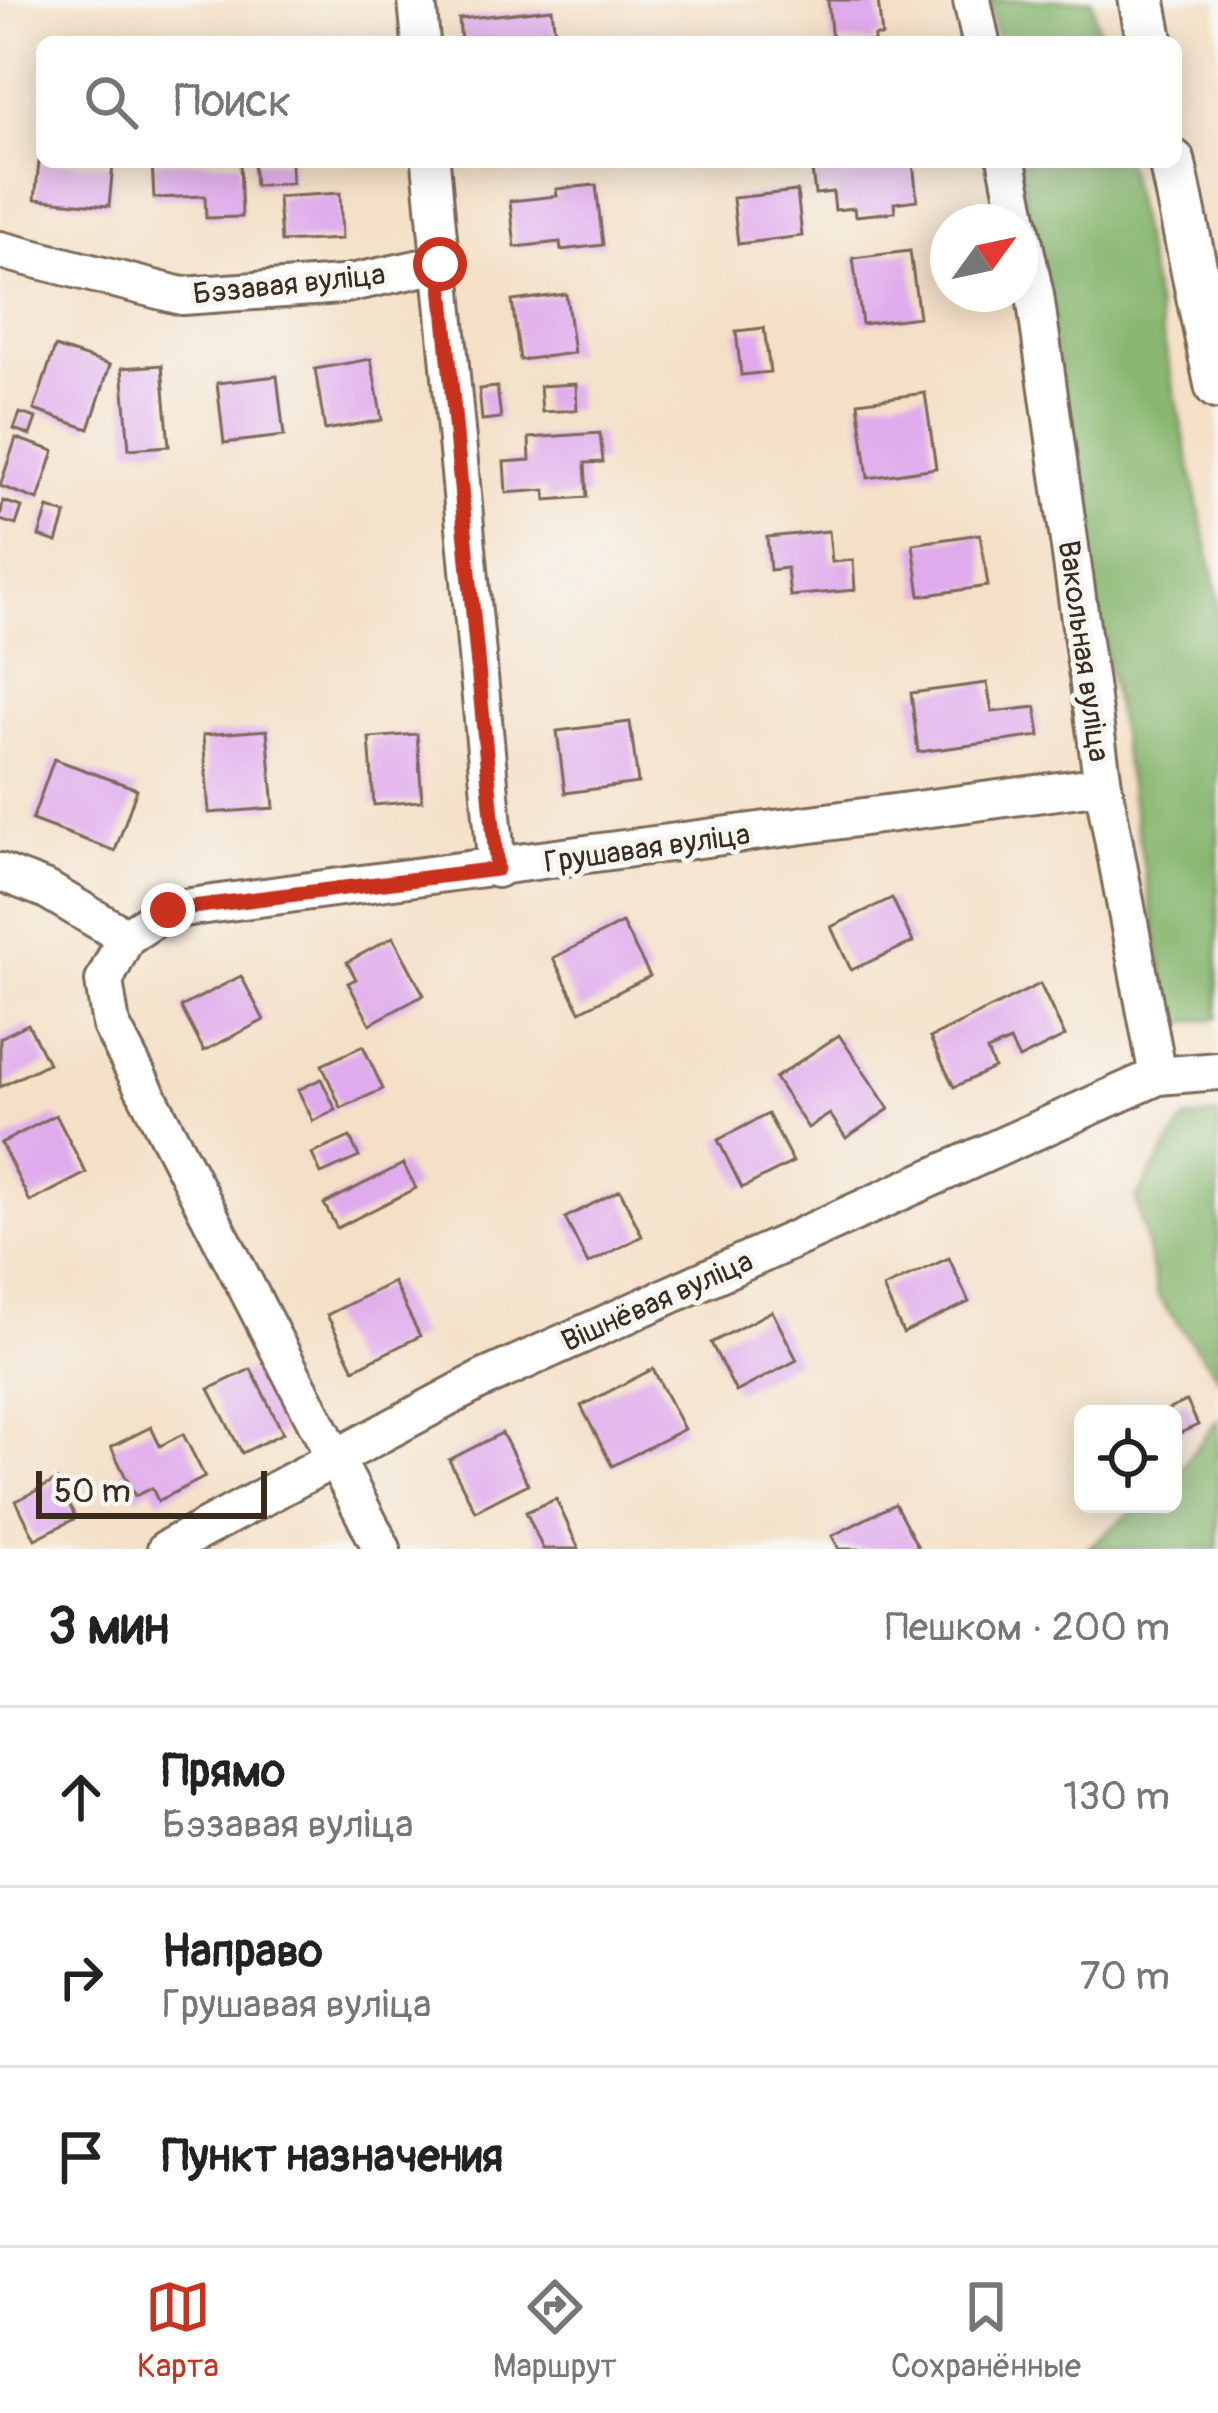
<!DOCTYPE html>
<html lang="ru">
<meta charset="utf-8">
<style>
body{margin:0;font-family:Pangolin,sans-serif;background:#f6f6f6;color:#222}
.controls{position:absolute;right:36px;bottom:36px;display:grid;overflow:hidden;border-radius:18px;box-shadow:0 6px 30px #0003}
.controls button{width:108px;height:108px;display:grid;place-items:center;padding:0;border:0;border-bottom:3px solid #e0e0e0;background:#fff;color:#222;font:60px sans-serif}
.compass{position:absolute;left:930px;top:204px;width:108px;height:108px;border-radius:50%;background:#fff;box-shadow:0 6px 30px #0003;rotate:57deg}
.scale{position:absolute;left:36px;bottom:30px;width:231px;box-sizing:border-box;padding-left:12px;border:6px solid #3b2a1e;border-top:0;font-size:33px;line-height:42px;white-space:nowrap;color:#3b2a1e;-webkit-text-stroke:9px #f6f6f2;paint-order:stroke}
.stop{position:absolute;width:36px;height:36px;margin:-27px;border:9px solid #c8321e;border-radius:50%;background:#fff}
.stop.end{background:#c8321e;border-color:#fff;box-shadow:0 3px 12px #0008}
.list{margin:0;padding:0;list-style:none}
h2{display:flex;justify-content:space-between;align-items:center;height:156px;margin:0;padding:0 48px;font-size:51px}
h2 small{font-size:39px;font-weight:400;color:#767676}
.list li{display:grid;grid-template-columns:78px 1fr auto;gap:36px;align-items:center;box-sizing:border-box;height:180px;padding:0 48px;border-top:3px solid #e0e0e0}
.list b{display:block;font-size:45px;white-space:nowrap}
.list p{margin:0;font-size:39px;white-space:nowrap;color:#767676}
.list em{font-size:39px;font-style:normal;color:#767676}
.icon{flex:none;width:66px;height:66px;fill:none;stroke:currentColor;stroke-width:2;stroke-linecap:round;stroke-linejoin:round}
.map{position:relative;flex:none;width:1218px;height:1549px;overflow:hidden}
.search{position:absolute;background:#fff;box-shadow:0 6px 30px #0003;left:36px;right:36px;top:36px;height:132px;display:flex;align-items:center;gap:30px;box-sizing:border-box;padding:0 42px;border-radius:18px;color:#767676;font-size:45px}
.sheet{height:696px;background:#fff}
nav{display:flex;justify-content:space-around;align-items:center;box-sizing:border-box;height:168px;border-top:3px solid #e0e0e0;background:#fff;font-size:33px;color:#767676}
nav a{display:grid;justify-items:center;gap:6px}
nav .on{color:#c8321e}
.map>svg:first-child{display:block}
.forest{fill:#88b770;stroke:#627047;stroke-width:3}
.building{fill:#e0abec}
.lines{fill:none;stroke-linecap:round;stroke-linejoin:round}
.minor-casing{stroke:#7c6a59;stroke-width:42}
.major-casing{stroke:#7c6a59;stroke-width:51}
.minor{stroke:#fff;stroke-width:36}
.major{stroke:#fff;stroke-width:45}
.route{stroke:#c8321e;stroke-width:15}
.labels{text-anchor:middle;stroke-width:10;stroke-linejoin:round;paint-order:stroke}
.street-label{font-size:30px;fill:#3b2a1e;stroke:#f6f6f2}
</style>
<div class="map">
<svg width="1218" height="1549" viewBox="0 0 1218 1549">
<rect width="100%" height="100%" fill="#f6f6f2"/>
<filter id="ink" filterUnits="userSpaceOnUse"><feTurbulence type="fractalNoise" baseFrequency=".00833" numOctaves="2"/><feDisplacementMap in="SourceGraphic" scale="24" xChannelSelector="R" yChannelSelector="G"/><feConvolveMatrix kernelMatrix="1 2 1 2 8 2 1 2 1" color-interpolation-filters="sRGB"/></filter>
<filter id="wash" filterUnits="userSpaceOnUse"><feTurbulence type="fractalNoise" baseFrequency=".004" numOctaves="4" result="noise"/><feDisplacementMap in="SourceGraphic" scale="48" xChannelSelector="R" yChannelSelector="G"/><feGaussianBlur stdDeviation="2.7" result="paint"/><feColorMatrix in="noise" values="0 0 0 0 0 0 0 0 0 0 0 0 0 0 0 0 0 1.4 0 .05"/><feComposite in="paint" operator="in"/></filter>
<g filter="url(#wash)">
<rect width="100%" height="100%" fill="#f4e0c6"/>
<g class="forest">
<path d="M990,0H1092L1101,42H997Z"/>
<path d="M1018,162H1126L1218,598V1018L1172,1024Z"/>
<path d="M1218,1115V1377L1158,1297L1136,1198L1185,1120Z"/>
<path d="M1218,1419V1549H1086L1142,1504H1173V1479Z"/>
</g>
<g id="blocks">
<g class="building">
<path d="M828,0H878L882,36H874V42H832Z"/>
<path d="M552,9L556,42H461L459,19Z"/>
<path d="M39,162L113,165L109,206L35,199Z"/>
<path d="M152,162H240L242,217L206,218L205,196L154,198Z"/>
<path d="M253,162H291L292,183L255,186Z"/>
<path d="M811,162H913L917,200L894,203L895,212L855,216L854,208L835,210L833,192L815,194Z"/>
<path d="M596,185L603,245L561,250L560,242L515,247L510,201L557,196L556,189Z"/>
<path d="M797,191L802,236L738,244L733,198Z"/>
<path d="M340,193L342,239L281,242L278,197Z"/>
<path d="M910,251L919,317L862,324L853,258Z"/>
<path d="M566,294L574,353L520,360L512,301Z"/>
<path d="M764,328L770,372L741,375L736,331Z"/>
<path d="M55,347L110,365L89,429L34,410Z"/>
<path d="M371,359L382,420L325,430L315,369Z"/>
<path d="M162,365L169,446L129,449L122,368Z"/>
<path d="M277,376L284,436L224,443L217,383Z"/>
<path d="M576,384L577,410L542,412L540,386Z"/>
<path d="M497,387L501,418L482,420L479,389Z"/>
<path d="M925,393L936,468L868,478L858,402Z"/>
<path d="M20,413L36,418L30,435L14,429Z"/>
<path d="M600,433L603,462L585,463L587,497L546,500L545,490L506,493L504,462L530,460L529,438Z"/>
<path d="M16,438L54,451L38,500L0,486Z"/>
<path d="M3,501L22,507L16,525L0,520Z"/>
<path d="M48,508L66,514L57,542L39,536Z"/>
<path d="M829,531L832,562L853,560L855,590L790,596L787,568L770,570L767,537Z"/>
<path d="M980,534L988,586L920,596L913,544Z"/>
<path d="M987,683L992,712L1036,707L1040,736L918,752L911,693Z"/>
<path d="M630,722L638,783L565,793L557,731Z"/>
<path d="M267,730L274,808L209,813L203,735Z"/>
<path d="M417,734L422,801L374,805L369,738Z"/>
<path d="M54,759L137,789L115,851L32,820Z"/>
<path d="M892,898L913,942L851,970L831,927Z"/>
<path d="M622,923L650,976L580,1011L553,958Z"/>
<path d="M393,937L424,995L370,1024L348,983L356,979L347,962Z"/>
<path d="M241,976L264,1020L204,1051L181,1007Z"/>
<path d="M1040,984L1065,1036L1019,1059L1010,1041L987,1051L994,1068L954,1087L930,1038Z"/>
<path d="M28,1024L48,1063L0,1087V1038Z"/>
<path d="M839,1035L889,1109L846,1138L830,1114L808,1128L775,1078Z"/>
<path d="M363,1046L383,1089L341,1108L322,1065Z"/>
<path d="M321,1079L336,1110L313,1121L298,1090Z"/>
<path d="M768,1114L793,1162L742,1188L718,1140Z"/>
<path d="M56,1115L86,1173L30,1202L1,1143Z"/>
<path d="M350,1137L359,1157L321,1174L312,1154Z"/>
<path d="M403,1164L416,1188L337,1228L324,1204Z"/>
<path d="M620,1190L642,1236L588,1264L565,1218Z"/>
<path d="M949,1258L969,1302L903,1333L883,1288Z"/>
<path d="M393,1282L420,1336L354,1369L327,1315Z"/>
<path d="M772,1311L797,1360L736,1392L711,1343Z"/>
<path d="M251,1369L283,1433L242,1453L209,1389Z"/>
<path d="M653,1369L684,1429L612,1466L581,1406Z"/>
<path d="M1187,1401L1198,1425L1173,1436V1414H1158Z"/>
<path d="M151,1427L160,1446L183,1434L205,1477L158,1501L152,1488L135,1496L111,1447Z"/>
<path d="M502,1433L528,1484L475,1511L449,1460Z"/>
<path d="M57,1480L76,1518L35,1539L16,1501Z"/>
<path d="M556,1499L579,1549H543L526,1512Z"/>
<path d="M895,1504L919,1549H839L832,1536Z"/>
</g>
</g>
</g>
<g filter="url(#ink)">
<use href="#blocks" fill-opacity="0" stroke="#7c6a59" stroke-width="3"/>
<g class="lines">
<defs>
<g id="minor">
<path d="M417,0L421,42"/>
<path d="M972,0L981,42"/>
<path d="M431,162L497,869"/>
<path d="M1007,162L1019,222"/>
<path d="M1020,225L1035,295L1103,785L1158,1076"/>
<path d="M0,250L182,296L341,285L440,264"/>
<path d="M0,872L47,890L126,937L168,910L1103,785"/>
<path d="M126,937L104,981L111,1025L382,1549"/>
<path d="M166,1549L481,1380L1158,1076L1218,1071"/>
</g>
<g id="major">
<path d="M1142,0L1150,42"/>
<path d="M1172,162L1218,386"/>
</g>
</defs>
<use href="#minor" class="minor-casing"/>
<use href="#major" class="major-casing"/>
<use href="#minor" class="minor"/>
<use href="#major" class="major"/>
</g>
</g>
<g class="lines" filter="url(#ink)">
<path class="route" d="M168,910L497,869L440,264"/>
</g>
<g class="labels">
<g class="street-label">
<text transform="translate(289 284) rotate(-6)" y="10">Бэзавая вуліца</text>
<text transform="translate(1084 651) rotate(82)" y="10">Вакольная вуліца</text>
<text transform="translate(647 848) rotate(-8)" y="10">Грушавая вуліца</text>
<text transform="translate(657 1301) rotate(-24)" y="10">Вішнёвая вуліца</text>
</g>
</g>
</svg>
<div class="controls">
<button><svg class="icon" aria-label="locate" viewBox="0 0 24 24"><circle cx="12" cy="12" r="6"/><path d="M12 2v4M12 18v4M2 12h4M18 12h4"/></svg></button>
</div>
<svg class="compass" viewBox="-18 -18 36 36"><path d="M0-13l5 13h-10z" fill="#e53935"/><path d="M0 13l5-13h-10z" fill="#767676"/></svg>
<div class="scale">50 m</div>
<div class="stop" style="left:440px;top:264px"></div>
<div class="stop end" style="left:168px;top:910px"></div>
<div class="search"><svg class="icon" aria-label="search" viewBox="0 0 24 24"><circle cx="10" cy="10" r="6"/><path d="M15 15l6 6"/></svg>Поиск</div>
</div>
<section class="sheet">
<h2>3 мин<small>Пешком · 200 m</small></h2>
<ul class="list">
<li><svg class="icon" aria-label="ahead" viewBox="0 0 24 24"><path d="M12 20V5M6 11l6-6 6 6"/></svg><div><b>Прямо</b><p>Бэзавая вуліца</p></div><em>130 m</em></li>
<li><svg class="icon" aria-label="right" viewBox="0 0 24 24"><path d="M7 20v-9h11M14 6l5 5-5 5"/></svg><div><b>Направо</b><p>Грушавая вуліца</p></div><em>70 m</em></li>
<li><svg class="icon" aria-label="arrive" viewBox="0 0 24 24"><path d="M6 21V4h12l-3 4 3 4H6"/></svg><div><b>Пункт назначения</b></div></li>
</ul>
</section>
<nav>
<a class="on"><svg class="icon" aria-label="map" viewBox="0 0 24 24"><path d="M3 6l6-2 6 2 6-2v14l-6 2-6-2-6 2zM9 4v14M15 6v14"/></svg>Карта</a>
<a><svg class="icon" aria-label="directions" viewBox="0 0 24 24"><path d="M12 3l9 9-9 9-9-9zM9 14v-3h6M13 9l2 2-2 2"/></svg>Маршрут</a>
<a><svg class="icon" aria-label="saved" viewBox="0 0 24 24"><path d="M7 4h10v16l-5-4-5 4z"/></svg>Сохранённые</a>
</nav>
